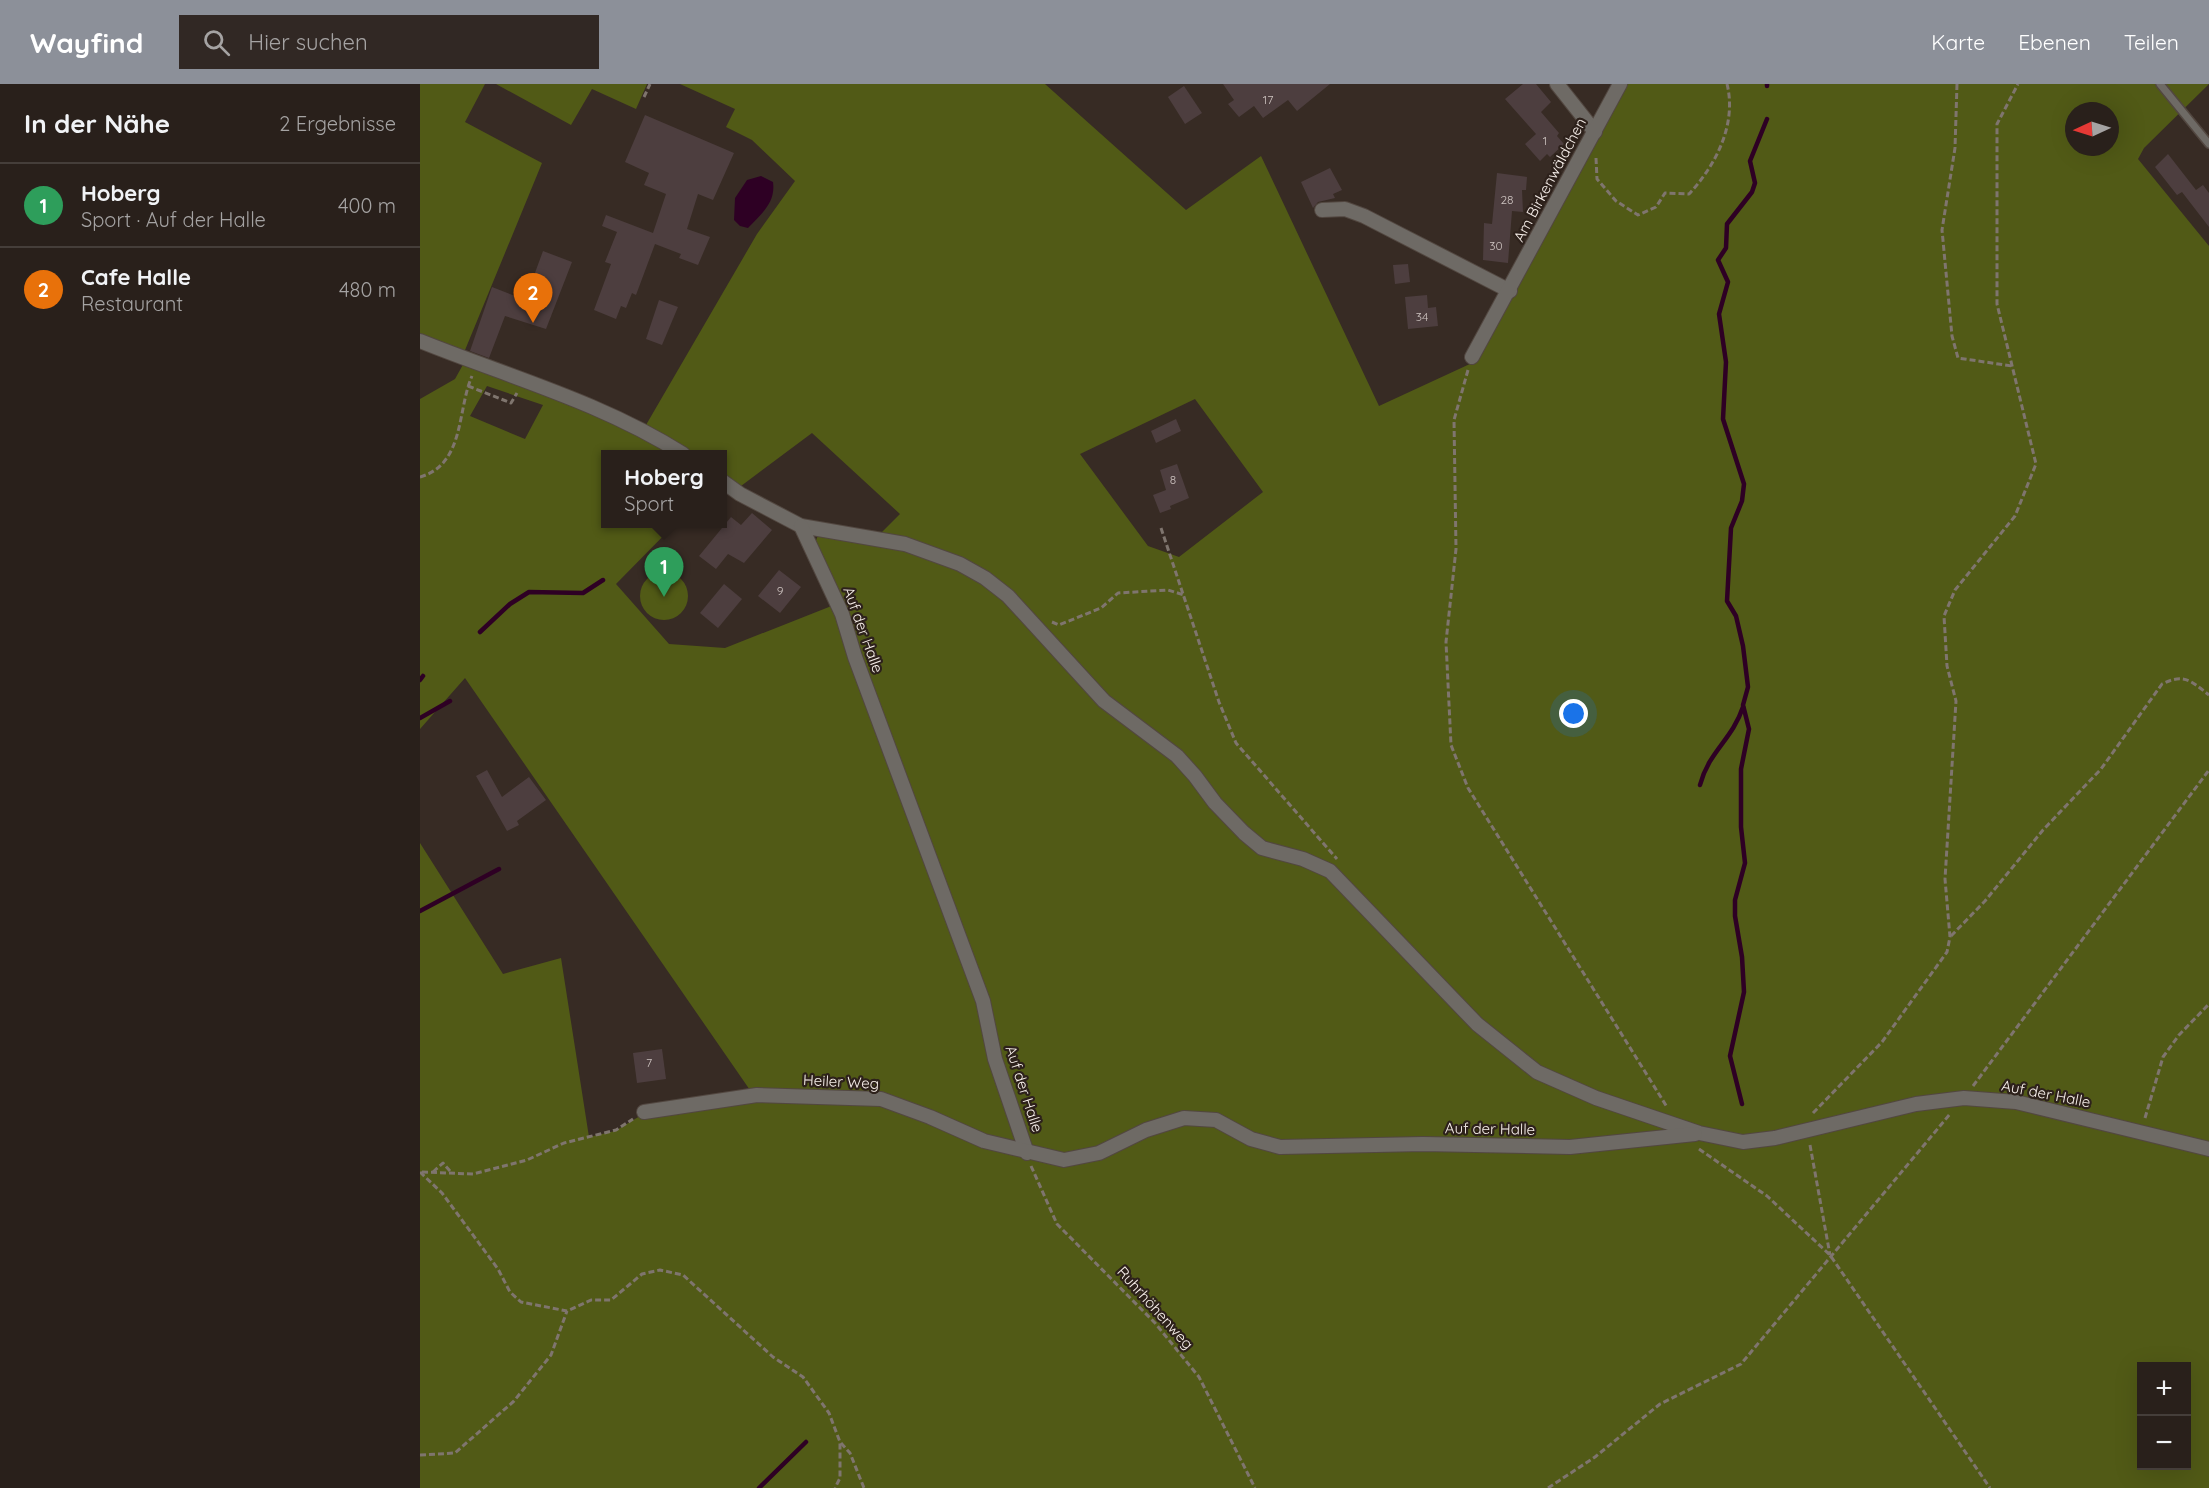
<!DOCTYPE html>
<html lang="de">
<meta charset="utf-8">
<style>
body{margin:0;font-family:Quicksand,sans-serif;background:#312824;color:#f1f3f6}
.controls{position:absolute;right:18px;bottom:18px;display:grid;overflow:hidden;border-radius:0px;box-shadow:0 6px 24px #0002}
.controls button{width:54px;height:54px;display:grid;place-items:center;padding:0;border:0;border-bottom:2px solid #453e3a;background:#29201b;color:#f1f3f6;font:30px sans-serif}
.compass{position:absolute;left:1645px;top:18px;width:54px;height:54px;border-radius:50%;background:#29201b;box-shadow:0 6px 24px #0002;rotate:266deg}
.you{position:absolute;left:1154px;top:630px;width:21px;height:21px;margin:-15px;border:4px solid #fff;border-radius:50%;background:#1a73e8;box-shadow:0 0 0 9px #1a73e833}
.badge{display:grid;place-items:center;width:39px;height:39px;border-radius:50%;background:#8c9099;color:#fff;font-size:20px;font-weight:700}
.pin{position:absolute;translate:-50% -50px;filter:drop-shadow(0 2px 3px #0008)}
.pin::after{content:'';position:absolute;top:32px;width:21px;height:18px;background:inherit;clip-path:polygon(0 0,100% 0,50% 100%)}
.popup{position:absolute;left:181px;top:366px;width:126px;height:78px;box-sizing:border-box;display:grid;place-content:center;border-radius:0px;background:#29201b;filter:drop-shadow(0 2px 4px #0005);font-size:20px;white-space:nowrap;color:#a5a3a3}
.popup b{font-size:22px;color:#f1f3f6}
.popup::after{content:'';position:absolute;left:50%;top:100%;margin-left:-12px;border:12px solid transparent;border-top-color:#29201b}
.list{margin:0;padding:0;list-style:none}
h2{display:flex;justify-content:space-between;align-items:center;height:78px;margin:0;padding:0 24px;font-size:26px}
h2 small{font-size:20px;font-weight:400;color:#a5a3a3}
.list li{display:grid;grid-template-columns:39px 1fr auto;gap:18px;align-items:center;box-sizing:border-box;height:84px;padding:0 24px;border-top:2px solid #453e3a}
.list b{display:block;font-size:22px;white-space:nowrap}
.list p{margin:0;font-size:20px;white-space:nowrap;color:#a5a3a3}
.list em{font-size:20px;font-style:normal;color:#a5a3a3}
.icon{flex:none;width:33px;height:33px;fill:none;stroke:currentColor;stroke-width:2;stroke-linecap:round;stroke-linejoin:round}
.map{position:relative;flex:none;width:1789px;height:1404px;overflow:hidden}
header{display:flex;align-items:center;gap:36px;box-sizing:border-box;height:84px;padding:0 30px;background:#8c9099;color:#fff}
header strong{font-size:28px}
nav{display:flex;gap:33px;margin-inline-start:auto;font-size:21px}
.search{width:420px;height:54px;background:#312824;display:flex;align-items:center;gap:15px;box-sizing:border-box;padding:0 21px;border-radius:0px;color:#a5a3a3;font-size:22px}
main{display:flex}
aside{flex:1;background:#29201b}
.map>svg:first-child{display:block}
.green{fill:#515a16;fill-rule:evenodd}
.water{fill:#2e0024}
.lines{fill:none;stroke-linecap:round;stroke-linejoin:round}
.stream{stroke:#2e0024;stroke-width:4.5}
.building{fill:#4d3e3f}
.lane-casing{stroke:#524740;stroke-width:10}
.street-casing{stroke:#524740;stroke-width:16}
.path{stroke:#7f756e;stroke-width:3;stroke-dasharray:6 3;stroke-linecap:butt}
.lane{stroke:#6e6a65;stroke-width:7}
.street{stroke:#6e6a65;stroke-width:14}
.labels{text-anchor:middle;stroke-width:4.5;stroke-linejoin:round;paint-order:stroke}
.number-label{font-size:12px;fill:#cec4c1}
.street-label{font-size:15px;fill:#f9f1ec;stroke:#2d211b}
</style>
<header>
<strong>Wayfind</strong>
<div class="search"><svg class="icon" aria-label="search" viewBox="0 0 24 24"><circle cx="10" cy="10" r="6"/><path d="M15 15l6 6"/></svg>Hier suchen</div>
<nav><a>Karte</a><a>Ebenen</a><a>Teilen</a></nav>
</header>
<main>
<aside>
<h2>In der Nähe<small>2 Ergebnisse</small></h2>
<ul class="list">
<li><span class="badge" style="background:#2e9e5b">1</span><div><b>Hoberg</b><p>Sport · Auf der Halle</p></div><em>400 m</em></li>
<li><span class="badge" style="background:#e8710a">2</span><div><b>Cafe Halle</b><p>Restaurant</p></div><em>480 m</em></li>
</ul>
</aside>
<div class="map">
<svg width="1789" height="1404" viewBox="0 0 1789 1404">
<rect width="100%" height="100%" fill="#372b24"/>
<g class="green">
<path d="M0,0H65L45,38L122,79L43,271L0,255Z"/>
<path d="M76,0H227L216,25L172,5L151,41Z"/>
<path d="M260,0H625L766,126L841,72L959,322L1052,279L1204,0H1789L1724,64L1718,75L1789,162V1404H0V759L83,890L141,874L169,1053L195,1047L225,1029L332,1009L45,594L0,645V315L35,295L45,277L103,297L259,370H186V440H255L196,500L249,560L305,564L414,521L394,462L398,451L475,461L573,497L459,451L480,430L392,349L317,405L303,393L302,370H271L226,341L337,150L375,97L332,56L306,43L315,25ZM1654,27H1690V63H1654ZM67,302L123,321L105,355L50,332ZM775,315L843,408L759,473L728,462L660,370ZM1722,1282H1766V1382H1722Z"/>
<circle cx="244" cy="512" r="24"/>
</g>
<path class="water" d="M341,92L353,98C356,119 341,130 328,144L320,142L314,136L315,114L327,96Z"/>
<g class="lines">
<g class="stream">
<path d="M1347,2V0"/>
<path d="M60,548L90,520L109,508L163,509L183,496"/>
<path d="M0,596L3,592"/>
<path d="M0,634L30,617"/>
<path d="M1280,701C1289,667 1312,656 1323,623"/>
<path d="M0,827L79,785"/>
<path d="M1322,1020L1310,972L1324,908L1322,873L1315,832V816L1325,779L1321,743V685L1329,645L1323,621L1328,603L1323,562L1316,532L1307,517L1311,444L1322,417L1324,400L1303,335L1306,278L1299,230L1308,198L1298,176L1306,164L1307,140L1332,108L1335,99L1330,77L1347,35"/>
<path d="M339,1404L386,1358"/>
</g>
</g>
<g class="building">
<path d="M803,0H910L877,27L868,16L843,34L834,22L819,33L808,20L814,16Z"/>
<path d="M1103,0H1116L1131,18L1121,28L1139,49L1137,52L1144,60L1130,73L1127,70L1120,77L1105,60L1116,50L1085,15Z"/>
<path d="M764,2L782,29L765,40L748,13Z"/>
<path d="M225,31L314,69L293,116L278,110L267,145L290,153L278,181L259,174L261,170L235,160L216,211L212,209L206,224L201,222L196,235L174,226L191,180L185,178L197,148L182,142L186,131L233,149L246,110L224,101L229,89L205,78Z"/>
<path d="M1748,70L1776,106L1783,101L1789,109V143L1762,108L1757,111L1735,83Z"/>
<path d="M910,84L922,106L913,110L915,114L898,118L893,124L881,98Z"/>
<path d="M1077,89L1107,93L1106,106H1102L1103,128L1092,127L1088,179L1063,176L1064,139L1072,140Z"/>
<path d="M123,167L152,178L126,245L85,232L69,274L50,267L72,203L105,216Z"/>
<path d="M988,180L990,198L975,200L973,181Z"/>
<path d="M1007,211L1008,224L1016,223L1018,242L988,245L985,213Z"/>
<path d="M239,216L258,223L242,261L226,255Z"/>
<path d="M756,335L761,347L736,359L731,347Z"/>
<path d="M757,380L769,414L750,422L751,425L740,429L733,411L746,406L740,386Z"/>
<path d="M332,429L352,446L324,479L308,470L296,485L279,472L311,433L321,441Z"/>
<path d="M359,486L381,503L360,529L338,512Z"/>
<path d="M304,500L322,515L298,544L280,529Z"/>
<path d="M67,686L82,713L109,693L126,716L97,737L99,741L87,747L56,692Z"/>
<path d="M242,965L246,995L217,999L213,969Z"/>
</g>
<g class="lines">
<defs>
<path id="lane" d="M1740,0L1789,60"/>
<g id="street">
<path d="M1137,0L1175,48"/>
<path d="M902,126L925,125L944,132L1090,207"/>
<path d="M0,257C89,293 181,318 263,370"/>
<path d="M1052,273L1200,0"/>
<path d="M302,397L320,410L381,442L485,460L540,480L565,494L588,512L684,617L757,672L775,692L795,719L824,749L842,764L883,775L910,787L1057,940L1117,988L1176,1014L1279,1049L1323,1058L1355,1054L1496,1020L1544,1014L1596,1018L1789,1065"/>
<path d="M381,442L422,530L435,573L563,917L575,975L607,1069"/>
<path d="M224,1028L337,1011L461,1015L510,1033L564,1057L644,1076L679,1069L726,1046L764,1034L796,1036L831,1055L860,1063L1003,1060L1150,1063L1275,1050"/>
</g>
</defs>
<use href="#lane" class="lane-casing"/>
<use href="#street" class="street-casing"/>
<g class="path">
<path d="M1537,0L1535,64L1522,146L1532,252L1538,274L1592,282"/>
<path d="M224,13L230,0"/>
<path d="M1176,74L1177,95L1196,117L1218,131L1236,123L1245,109L1269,110C1296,81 1317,40 1307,0"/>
<path d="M1048,286L1034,336L1036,465L1026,558L1031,661L1048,704L1247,1023"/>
<path d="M48,302L91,319L97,309"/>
<path d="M0,393C45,380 37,326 52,292"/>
<path d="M741,444L799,618L816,659L917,775"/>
<path d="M632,538L639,541L681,524L698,509L748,506L764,511"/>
<path d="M1531,852L1565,817L1623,746L1681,685L1742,600C1764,589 1771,597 1789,611"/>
<path d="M1553,1002L1789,686"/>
<path d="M1393,1029L1462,958L1527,868L1530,853L1525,795L1536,617L1527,582L1524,532L1535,506L1595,432L1616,380L1577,220V40L1598,0"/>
<path d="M1725,1034L1743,973L1759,951L1789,920"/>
<path d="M1390,1061L1410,1171"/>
<path d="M1279,1065L1347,1112L1410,1171L1570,1404"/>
<path d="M611,1082L637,1140L735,1239L779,1293L835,1404"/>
<path d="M0,1088L22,1109L78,1185L90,1208L101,1218L147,1227L171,1216H191L222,1190L240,1186L263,1191L353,1273L383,1293L409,1329L420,1358V1394L415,1404"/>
<path d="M2,1088L53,1090L107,1076L144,1059L196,1046L213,1035"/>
<path d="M13,1088L23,1079L31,1088"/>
<path d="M421,1359L430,1369L444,1404"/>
<path d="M0,1371L35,1369L94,1317L131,1271L147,1227"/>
<path d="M1128,1404L1175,1373L1240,1320L1321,1280L1530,1030"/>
</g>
<use href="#lane" class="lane"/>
<use href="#street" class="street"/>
</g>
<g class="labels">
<g class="number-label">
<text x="848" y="20">17</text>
<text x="1125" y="61">1</text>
<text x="1087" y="120">28</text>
<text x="1076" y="166">30</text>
<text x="1002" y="237">34</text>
<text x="753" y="400">8</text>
<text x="360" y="511">9</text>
<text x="229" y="983">7</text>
</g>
<g class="street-label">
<text transform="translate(1130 96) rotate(-62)" y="5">Am Birkenwäldchen</text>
<text transform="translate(443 546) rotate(70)" y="5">Auf der Halle</text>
<text transform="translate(421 998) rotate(3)" y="5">Heiler Weg</text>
<text transform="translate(604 1005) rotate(72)" y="5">Auf der Halle</text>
<text transform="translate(1626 1010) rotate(11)" y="5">Auf der Halle</text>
<text transform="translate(1070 1045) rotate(1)" y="5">Auf der Halle</text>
<text transform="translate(735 1224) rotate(48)" y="5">Ruhrhöhenweg</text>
</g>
</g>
</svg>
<div class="controls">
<button>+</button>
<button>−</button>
</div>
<svg class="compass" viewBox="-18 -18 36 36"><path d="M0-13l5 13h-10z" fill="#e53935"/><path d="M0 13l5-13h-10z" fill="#a5a3a3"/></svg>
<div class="you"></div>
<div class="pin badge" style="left:244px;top:513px;background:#2e9e5b">1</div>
<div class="popup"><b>Hoberg</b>Sport</div>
<div class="pin badge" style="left:113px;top:239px;background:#e8710a">2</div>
</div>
</main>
